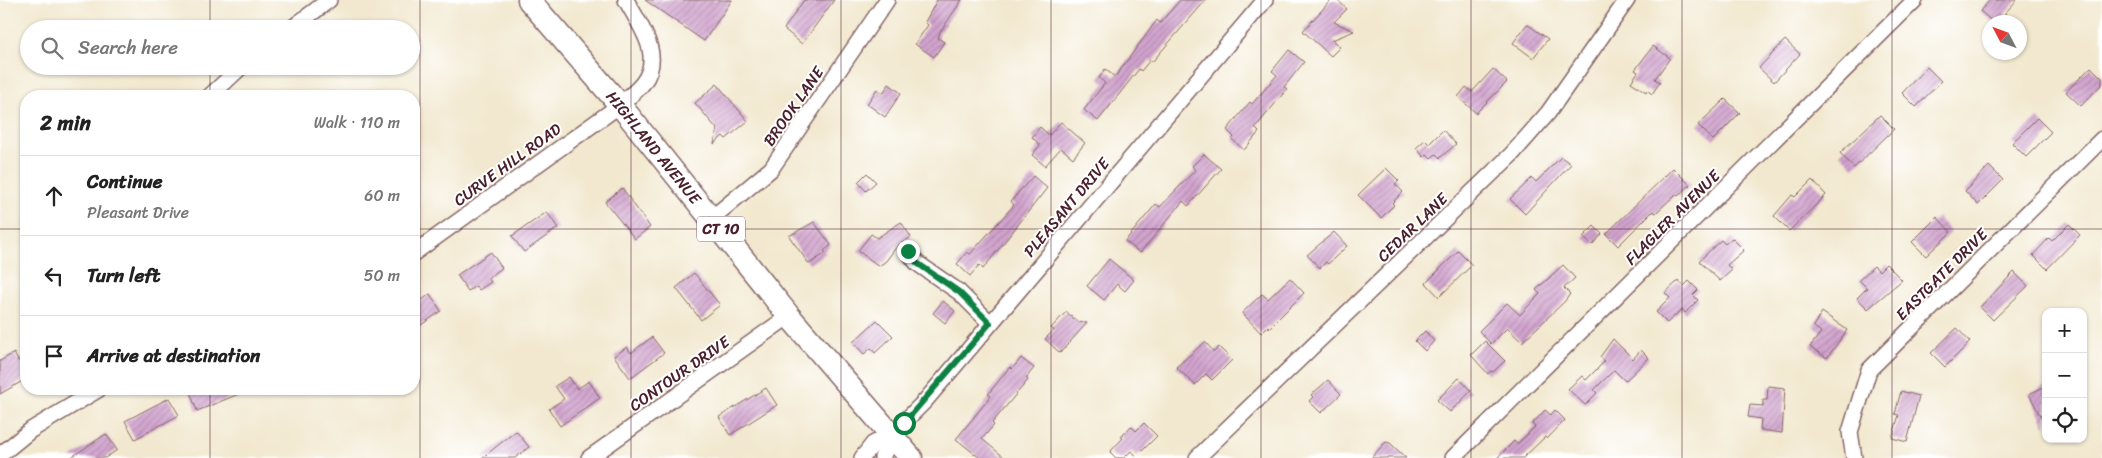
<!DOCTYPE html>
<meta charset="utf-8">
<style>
body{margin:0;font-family:Sriracha,sans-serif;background:#f6f6f6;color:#222}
.controls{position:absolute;right:15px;bottom:15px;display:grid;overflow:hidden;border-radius:10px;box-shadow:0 1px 4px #0004}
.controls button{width:45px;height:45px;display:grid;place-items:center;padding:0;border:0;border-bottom:1px solid #e0e0e0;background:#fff;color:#222;font:25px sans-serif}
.compass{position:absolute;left:1982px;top:15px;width:45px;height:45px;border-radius:50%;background:#fff;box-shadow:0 1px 4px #0004;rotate:311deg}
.stop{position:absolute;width:15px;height:15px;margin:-11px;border:4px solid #0b8043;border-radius:50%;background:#fff}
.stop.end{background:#0b8043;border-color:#fff;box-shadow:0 1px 5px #0008}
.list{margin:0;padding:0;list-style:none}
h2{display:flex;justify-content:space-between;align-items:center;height:65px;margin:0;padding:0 20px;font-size:21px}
h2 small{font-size:16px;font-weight:400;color:#767676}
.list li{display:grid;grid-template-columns:32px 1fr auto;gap:15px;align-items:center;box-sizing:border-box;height:80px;padding:0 20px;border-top:1px solid #e0e0e0}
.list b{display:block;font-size:19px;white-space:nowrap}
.list p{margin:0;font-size:16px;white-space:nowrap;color:#767676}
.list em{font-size:16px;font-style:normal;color:#767676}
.icon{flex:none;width:28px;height:28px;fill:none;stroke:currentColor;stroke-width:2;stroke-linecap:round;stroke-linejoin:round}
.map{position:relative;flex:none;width:2102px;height:458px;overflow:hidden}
.search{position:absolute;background:#fff;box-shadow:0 1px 4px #0004;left:20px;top:20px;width:400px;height:55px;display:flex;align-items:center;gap:12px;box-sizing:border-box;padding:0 18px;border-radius:28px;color:#767676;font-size:19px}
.panel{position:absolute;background:#fff;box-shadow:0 1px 4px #0004;left:20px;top:90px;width:400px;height:305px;border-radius:20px}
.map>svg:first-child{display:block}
.building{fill:url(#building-hatch)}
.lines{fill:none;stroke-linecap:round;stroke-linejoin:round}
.minor-casing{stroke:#856564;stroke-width:18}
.highway-casing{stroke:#856564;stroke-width:25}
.minor{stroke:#fff;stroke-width:15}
.highway{stroke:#fff;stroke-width:22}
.route{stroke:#0b8043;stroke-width:6}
.grid{fill:none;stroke:#4a1f2b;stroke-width:1;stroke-opacity:0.55}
.labels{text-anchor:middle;stroke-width:4;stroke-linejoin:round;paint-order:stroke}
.shield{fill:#fff;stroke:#80626b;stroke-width:1}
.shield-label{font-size:15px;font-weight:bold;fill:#4a1f2b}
.street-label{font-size:16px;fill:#4a1f2b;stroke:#fff}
</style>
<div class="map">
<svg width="2102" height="458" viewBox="0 0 2102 458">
<defs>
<pattern id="building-hatch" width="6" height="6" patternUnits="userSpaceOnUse" patternTransform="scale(1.25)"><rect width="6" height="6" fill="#d2a4cf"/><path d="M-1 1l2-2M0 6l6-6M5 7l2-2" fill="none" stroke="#ac85a8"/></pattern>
</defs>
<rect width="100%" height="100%" fill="#fff"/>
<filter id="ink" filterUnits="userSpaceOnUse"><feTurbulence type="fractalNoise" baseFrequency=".02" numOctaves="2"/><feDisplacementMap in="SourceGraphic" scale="10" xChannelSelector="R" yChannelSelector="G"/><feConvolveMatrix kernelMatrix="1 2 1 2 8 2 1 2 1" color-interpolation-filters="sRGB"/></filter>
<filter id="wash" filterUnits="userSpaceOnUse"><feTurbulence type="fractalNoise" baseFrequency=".0096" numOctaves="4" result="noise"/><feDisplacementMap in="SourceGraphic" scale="20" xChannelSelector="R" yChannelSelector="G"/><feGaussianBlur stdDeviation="1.12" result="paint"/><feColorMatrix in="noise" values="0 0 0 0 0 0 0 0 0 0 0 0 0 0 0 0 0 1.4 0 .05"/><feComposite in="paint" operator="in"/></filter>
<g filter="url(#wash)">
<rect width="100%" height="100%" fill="#f2e8cf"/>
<g id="blocks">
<g class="building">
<path d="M645,0H732L704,41Z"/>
<path d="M804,0H834L802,44L784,29Z"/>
<path d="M937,0H962L940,32L938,38L944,42L934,57L915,44L928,25L925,22Z"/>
<path d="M1180,0H1206L1152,62L1150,60L1141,71L1139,69L1098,121L1084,110L1105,83L1099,78L1105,69L1115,77L1157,20L1160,23Z"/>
<path d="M1331,0H1337L1347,9L1334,22L1354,31L1332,40L1340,47L1331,56L1303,31Z"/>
<path d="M1990,0H2017L2005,13L2007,22H1993L1980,11Z"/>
<path d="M1527,24L1548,39L1533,58L1513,43Z"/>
<path d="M1785,40L1800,54L1774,82L1759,68Z"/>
<path d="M1653,46L1670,58L1655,79L1660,82L1652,94L1647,90L1646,92L1631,82L1638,72L1635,70Z"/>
<path d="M1289,50L1304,62L1284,87L1287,89L1255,128L1259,132L1244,150L1232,139L1234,137L1227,130L1250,102L1252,104L1277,75L1272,71Z"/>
<path d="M1927,67L1941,81L1916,107L1902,93Z"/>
<path d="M2091,67L2102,78V84L2081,106L2066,92Z"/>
<path d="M1493,69L1507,82L1476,113L1458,97L1466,87L1472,92Z"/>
<path d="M717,84L748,121L726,139L723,136L714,144L717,129L695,103Z"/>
<path d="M889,84L901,93L885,117L867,104L877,89L883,93Z"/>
<path d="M1725,99L1740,113L1713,140L1698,125Z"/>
<path d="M1880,115L1894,129L1854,168L1840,153Z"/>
<path d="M2037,118L2051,132L2026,157L2012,143Z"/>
<path d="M1061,122L1085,143L1073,158L1061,148L1045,166L1032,155L1040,145L1032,137L1040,127L1049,135Z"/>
<path d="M1443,130L1456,144L1440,158L1436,154L1431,158L1427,154L1424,157L1416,148L1425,140L1429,144Z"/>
<path d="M1204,154L1221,169L1188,206L1183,201L1140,253L1125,241L1156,204L1160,207L1195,170L1192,166Z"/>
<path d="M1561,157L1571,164L1525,214L1510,199L1532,178L1536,182Z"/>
<path d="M1989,166L2003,180L1978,205L1965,191Z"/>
<path d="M1386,168L1399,181L1395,184L1403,192L1392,203L1394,205L1381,218L1358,195Z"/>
<path d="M1673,168L1690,185L1678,196L1676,194L1656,213L1653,211L1618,246L1606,234Z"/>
<path d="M867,173L876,182L866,191L858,182Z"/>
<path d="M1033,176L1047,188L983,269L979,265L970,276L957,264L967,252L970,254L1014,205L1011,201Z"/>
<path d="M1812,180L1826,195L1789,231L1774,216L1792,195L1795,197Z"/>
<path d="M622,188L650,227L635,239L605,202Z"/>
<path d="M547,212L558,228L524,252L512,236Z"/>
<path d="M1937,217L1951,232L1926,256L1912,242Z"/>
<path d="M814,222L831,245L824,251L826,253L809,264L789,236Z"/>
<path d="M901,222L911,237L897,246L886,261L879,266L858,251L871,234L877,238Z"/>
<path d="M2069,224L2080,235L2047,269L2033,255L2049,238L2052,241Z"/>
<path d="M1594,226L1602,234L1592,245L1583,237Z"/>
<path d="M1334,232L1347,246L1328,264L1326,262L1320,268L1307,255Z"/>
<path d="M1732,238L1744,250L1727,265L1732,270L1720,281L1699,261L1721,240L1725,244Z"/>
<path d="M1458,251L1472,265L1439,297L1426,283Z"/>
<path d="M491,252L502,268L488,278L491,282L479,290L476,286L468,291L457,275Z"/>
<path d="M1109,259L1134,280L1125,291L1117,284L1104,300L1087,286Z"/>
<path d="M1886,264L1902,280L1868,309L1857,298L1867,288L1859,280L1874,266L1879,271Z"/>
<path d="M1563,265L1575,278L1564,288L1570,294L1565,301L1522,342L1507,328L1491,344L1479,331L1507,303L1520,315L1540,294L1536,290Z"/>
<path d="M2014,272L2028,286L1993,320L1980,307Z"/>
<path d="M694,273L720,305L701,320L676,288Z"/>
<path d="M1290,278L1304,293L1269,328L1268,326L1261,333L1242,313L1262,294L1268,299Z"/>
<path d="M1678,281L1684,286L1689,281L1698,290L1693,295L1698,300L1685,313L1682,309L1667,323L1656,312L1670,298L1665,293Z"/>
<path d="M430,294L441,311L414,330V306Z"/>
<path d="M943,301L955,311L945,323L933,313Z"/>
<path d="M1066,312L1078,322L1087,323L1060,353L1045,339L1054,330L1051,328Z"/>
<path d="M1822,312L1847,330L1827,358L1810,347L1821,332L1813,326Z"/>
<path d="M877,320L893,336L875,353L871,348L864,354L853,342Z"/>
<path d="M1957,328L1970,342L1945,367L1931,353Z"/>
<path d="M1425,331L1434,341L1425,351L1415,341Z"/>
<path d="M652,337L664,353L630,378L614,356L627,347L631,353Z"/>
<path d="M1613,339L1633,359L1641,350L1649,358L1625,381L1614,370L1594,390L1597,393L1585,405L1568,389L1582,376L1586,380L1605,361L1600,357Z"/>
<path d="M1485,341L1505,361L1493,372L1491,371L1488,374L1471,355Z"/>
<path d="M1205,342L1214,352L1219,347L1232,360L1212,380L1206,374L1195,385L1176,367Z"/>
<path d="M14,353L18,361L26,356V379L0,394V361Z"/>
<path d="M1021,358L1034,368L1026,378L1028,380L992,423L994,425L982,439L1005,458H980L956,439L991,396L988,394L1010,367L1012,369Z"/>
<path d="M569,377L577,389L589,381L600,398L560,426L549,409L564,399L555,386Z"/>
<path d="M1459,378L1471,391L1450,412L1437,400Z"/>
<path d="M1328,380L1341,394L1321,413L1309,401L1313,397L1311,395Z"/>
<path d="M1768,386L1785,388L1782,433L1760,430L1761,419L1748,417L1750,405L1763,406V400H1767Z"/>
<path d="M2046,386V427L2029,394Z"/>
<path d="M766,388L777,405L730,435L719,417Z"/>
<path d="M199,389H251L197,411L190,392Z"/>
<path d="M1901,391L1919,396L1907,442L1892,438L1899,415L1895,414Z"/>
<path d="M169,398L179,415L135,439L125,421Z"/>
<path d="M1545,410L1551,415L1555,410L1565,420L1547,439L1545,437L1523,458H1497L1514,441L1517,444L1535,427L1532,424Z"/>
<path d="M1144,423L1157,436L1137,456L1131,451L1124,458H1116L1110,452L1123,438L1121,437L1131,426L1136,431Z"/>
<path d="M516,431L529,447L515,458H482Z"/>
<path d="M106,434L117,450L105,458H70Z"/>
<path d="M1386,442L1390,443L1406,458H1371Z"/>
</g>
</g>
</g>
<g filter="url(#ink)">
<use href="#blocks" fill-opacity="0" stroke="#856564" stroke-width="1"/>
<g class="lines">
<defs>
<g id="minor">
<path d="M291,29L329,0"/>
<path d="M210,96L242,66"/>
<path d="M712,218L771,169L887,0"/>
<path d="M908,251L917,263L959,292L990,323"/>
<path d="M414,253L620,105C627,98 637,91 643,83C664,55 640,26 626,0"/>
<path d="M0,455L31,430L99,389"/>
<path d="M589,458L789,316"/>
<path d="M862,458L873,444L892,434L925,401L1265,0"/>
<path d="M882,458L892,434"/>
<path d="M1197,458L1512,154L1548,113L1627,0"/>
<path d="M1453,458L1915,0"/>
<path d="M1854,458L1850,432L1869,370L2102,139"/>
</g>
<path id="highway" d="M529,0L620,105L789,316L911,458"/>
</defs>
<use href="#minor" class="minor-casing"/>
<use href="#highway" class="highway-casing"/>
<use href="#minor" class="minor"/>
<use href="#highway" class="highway"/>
</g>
</g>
<g class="lines" filter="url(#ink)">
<path class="route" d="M904,423L990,323L959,292L917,263L908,251"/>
</g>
<path class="grid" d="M210,0V29M420,0V458M631,0V458M841,0V458M1051,0V458M1261,0V458M1471,0V458M1682,0V458M1892,0V458M210,66V96M0,229H26M414,229H2102M210,389V458"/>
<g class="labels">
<rect class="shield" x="697" y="216.5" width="48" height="25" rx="4"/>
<g class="shield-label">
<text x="721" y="234">CT 10</text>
</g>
<g class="street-label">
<text transform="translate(793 106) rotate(-55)" y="6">BROOK LANE</text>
<text transform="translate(654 147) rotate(51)" y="6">HIGHLAND AVENUE</text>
<text transform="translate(507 164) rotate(-36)" y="6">CURVE HILL ROAD</text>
<text transform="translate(1066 207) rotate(-50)" y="6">PLEASANT DRIVE</text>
<text transform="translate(1672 217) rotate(-45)" y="6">FLAGLER AVENUE</text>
<text transform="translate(1412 227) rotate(-44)" y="6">CEDAR LANE</text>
<text transform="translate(1941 274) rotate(-45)" y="6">EASTGATE DRIVE</text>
<text transform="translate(679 373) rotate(-35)" y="6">CONTOUR DRIVE</text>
</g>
</g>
</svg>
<div class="controls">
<button>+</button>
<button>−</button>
<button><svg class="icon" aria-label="locate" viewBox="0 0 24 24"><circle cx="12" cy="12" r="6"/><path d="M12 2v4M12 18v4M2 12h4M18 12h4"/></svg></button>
</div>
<svg class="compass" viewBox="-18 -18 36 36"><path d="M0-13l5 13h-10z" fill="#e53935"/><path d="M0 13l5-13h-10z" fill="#767676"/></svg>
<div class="stop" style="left:904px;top:423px"></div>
<div class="stop end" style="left:908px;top:251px"></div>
<div class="search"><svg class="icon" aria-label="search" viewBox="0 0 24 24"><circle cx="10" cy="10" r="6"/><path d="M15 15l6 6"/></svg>Search here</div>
<section class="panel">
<h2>2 min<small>Walk · 110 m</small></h2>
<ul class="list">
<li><svg class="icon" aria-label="ahead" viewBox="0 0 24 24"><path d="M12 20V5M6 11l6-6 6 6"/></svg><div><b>Continue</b><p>Pleasant Drive</p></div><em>60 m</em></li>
<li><svg class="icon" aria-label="left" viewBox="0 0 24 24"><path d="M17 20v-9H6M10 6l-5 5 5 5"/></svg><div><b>Turn left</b></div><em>50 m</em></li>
<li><svg class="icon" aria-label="arrive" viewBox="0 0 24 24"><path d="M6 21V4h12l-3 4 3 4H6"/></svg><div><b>Arrive at destination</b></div></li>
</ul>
</section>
</div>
